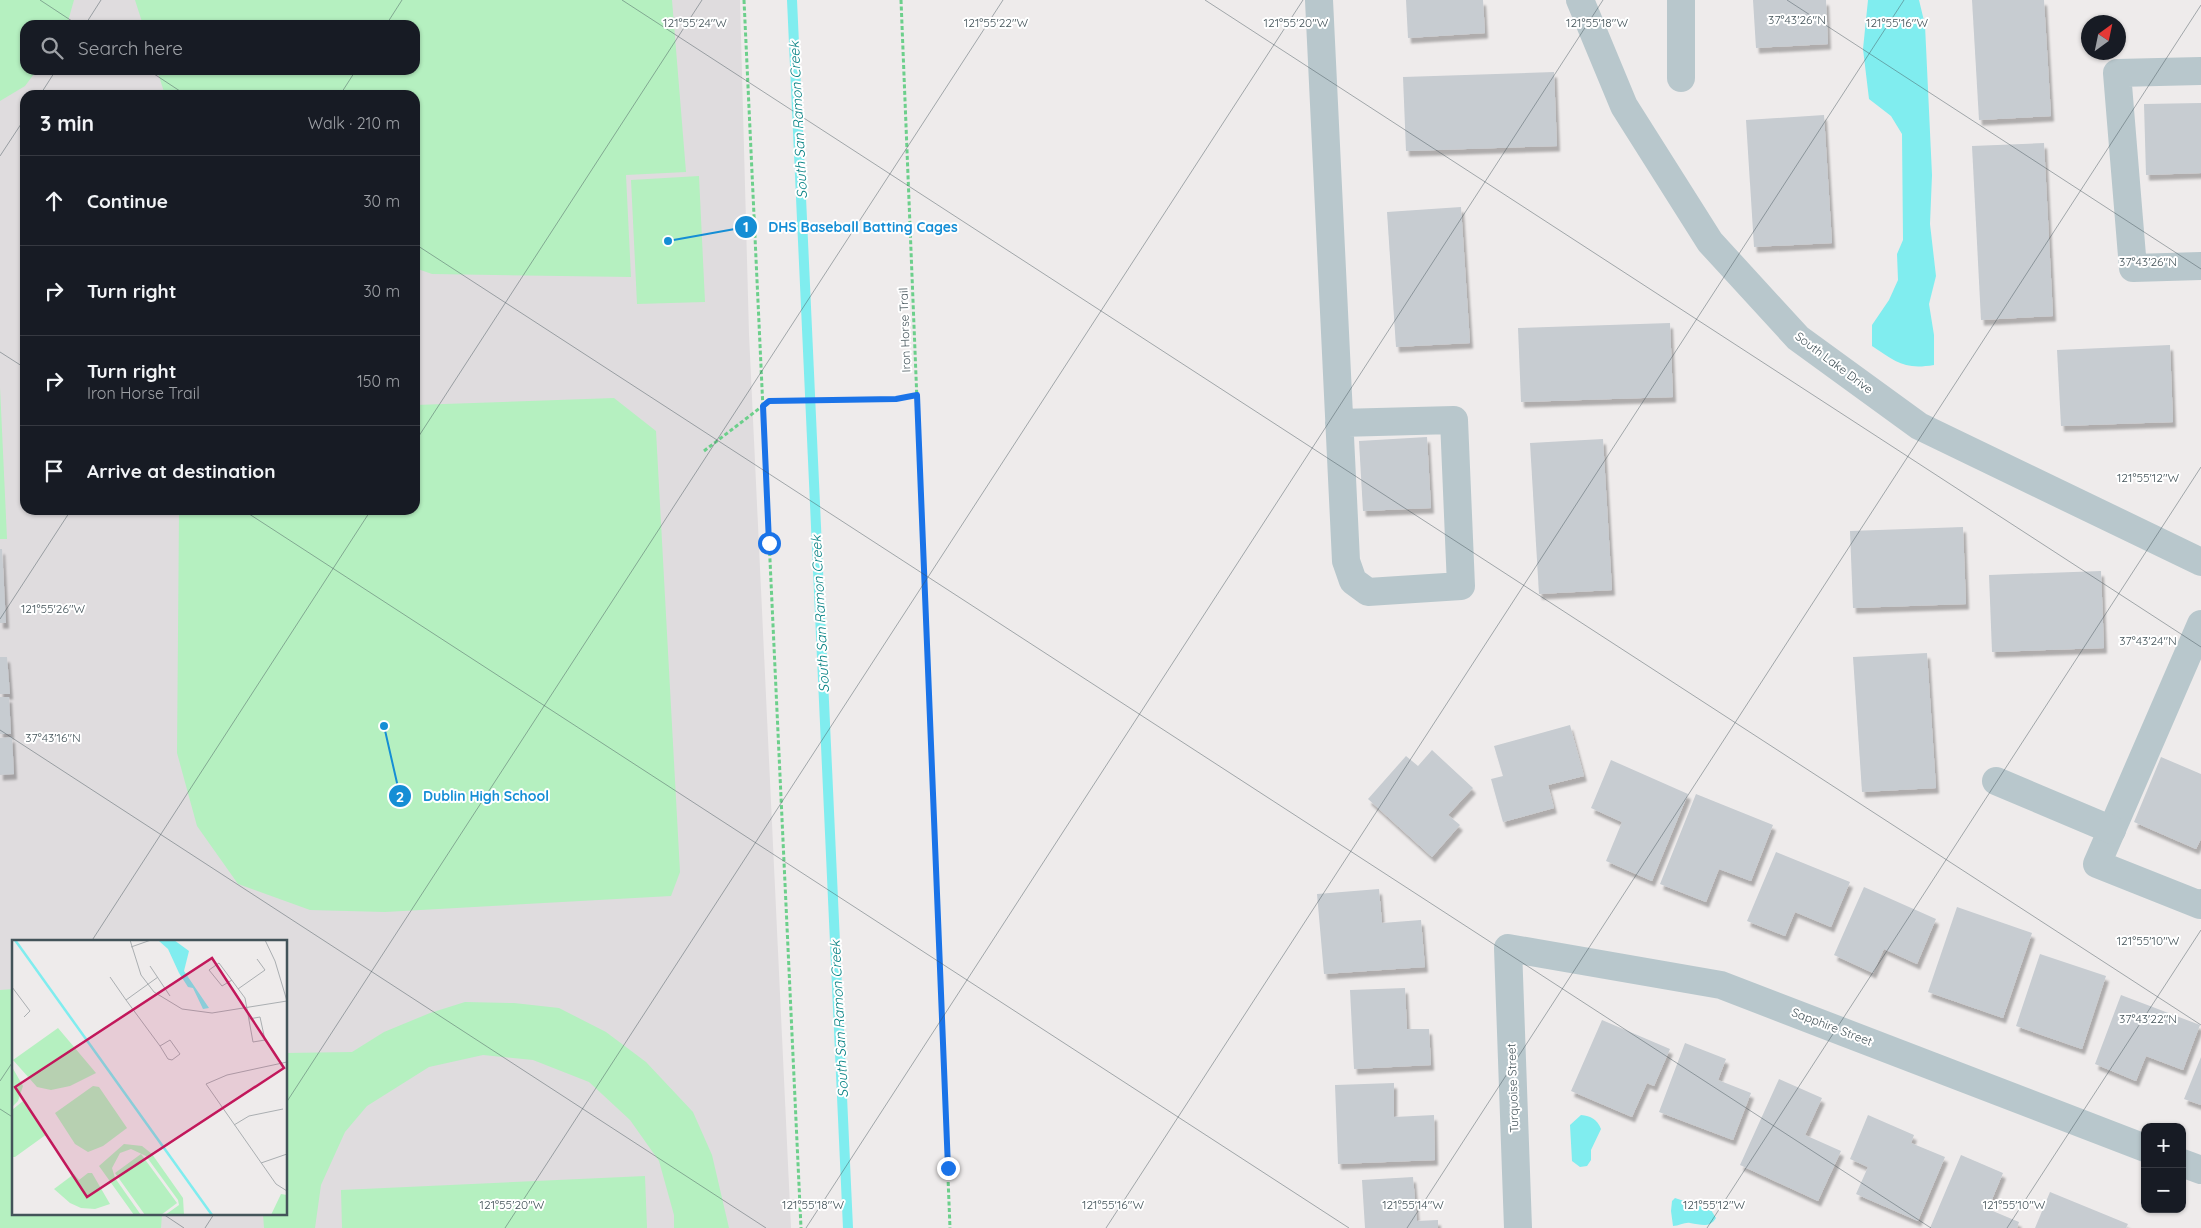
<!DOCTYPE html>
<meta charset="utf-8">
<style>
body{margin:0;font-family:Quicksand,sans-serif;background:#20242c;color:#f1f3f6}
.controls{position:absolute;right:15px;bottom:15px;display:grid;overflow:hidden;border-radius:10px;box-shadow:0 1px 4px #0004}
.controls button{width:45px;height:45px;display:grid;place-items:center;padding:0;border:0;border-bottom:1px solid #363941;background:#171b24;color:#f1f3f6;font:25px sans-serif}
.compass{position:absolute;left:2081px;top:15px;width:45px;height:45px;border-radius:50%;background:#171b24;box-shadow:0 1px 4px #0004;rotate:33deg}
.stop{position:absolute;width:15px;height:15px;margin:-11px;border:4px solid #1a73e8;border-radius:50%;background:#fff}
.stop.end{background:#1a73e8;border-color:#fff;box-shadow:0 1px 5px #0008}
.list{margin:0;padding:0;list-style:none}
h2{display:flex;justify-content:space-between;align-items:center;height:65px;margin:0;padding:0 20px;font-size:21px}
h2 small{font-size:16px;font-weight:400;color:#9ea1a6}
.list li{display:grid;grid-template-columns:32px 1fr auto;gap:15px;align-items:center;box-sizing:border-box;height:90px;padding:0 20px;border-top:1px solid #363941}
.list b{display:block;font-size:19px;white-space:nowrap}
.list p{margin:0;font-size:16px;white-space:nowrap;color:#9ea1a6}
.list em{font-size:16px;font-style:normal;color:#9ea1a6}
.icon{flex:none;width:28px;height:28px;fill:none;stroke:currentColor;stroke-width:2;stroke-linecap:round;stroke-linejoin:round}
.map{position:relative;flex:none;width:2201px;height:1228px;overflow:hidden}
.search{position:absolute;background:#171b24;box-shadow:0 1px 4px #0004;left:20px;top:20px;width:400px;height:55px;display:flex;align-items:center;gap:12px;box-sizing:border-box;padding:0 18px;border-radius:15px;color:#9ea1a6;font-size:19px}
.panel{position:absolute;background:#171b24;box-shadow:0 1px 4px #0004;left:20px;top:90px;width:400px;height:425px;border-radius:15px}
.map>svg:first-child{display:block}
.education{fill:#dfdcde;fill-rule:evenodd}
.green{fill:#b5f0c0}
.water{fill:#80edef}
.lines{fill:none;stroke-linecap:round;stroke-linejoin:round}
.stream{stroke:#80edef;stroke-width:10}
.building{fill:#c7ccd1;filter:url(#shadow)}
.path{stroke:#6ccf8b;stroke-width:3;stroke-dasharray:4 2.5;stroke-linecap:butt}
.minor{stroke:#b8c7cc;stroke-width:28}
.route{stroke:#1a73e8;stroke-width:6}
.ticks{fill:none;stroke:#435359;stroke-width:1;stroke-opacity:0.45}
.labels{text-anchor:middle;stroke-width:4;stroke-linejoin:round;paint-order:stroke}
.street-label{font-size:12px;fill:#435359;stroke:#fff}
.water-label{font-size:14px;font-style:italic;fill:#088284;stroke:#fff}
.inset-river{fill:none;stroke:#80edef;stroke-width:2.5}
.inset-road{fill:none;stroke:#aaaeb1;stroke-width:1}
.view{fill:#c2185b;fill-opacity:0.15;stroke:#c2185b;stroke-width:2.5}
.inset-edge{fill:none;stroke:#435359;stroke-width:2.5}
.ticks-label{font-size:12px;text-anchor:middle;fill:#435359;stroke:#fff;stroke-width:4;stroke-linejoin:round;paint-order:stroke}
.leader{fill:none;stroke:#158ed5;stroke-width:2}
.callout-dot{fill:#158ed5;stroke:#fff;stroke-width:2}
.mark-label{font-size:15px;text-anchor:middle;font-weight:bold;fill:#fff}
.callout-label{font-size:14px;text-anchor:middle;font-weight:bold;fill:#158ed5;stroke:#fff;stroke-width:4;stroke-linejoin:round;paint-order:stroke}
</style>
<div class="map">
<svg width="2201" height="1228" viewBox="0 0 2201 1228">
<defs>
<filter id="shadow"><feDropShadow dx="3" dy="5.5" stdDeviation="1" flood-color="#0004"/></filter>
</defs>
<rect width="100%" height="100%" fill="#eeebeb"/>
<path class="education" d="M0,0H740L749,334L791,1228H0ZM25,25H415V70H25ZM25,95H415V510H25ZM14,942H286V1214H14Z"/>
<g class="green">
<path d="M0,0H74L67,25H25V70H37L25,86L0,101Z"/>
<path d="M135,0H672L686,172L626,175L631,277L432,274L415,268V95H165L157,70H415V25H143Z"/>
<path d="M699,176L705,302L637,304L631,180Z"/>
<path d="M0,387L7,539H0Z"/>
<path d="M614,398L656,431L680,872L671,896L385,912L310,910L238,884L197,826L177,753L179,510H415V405Z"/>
<path d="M14,989V1214H162L161,1228H0V990Z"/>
<path d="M465,1002L514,1003L559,1008L606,1032L646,1062L693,1112L712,1155L729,1228H674V1215L659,1161L630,1120L589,1082L533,1060L483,1055L429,1067L367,1106L345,1132L321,1185L315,1228H264L263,1214H286V1053L352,1052L384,1032L430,1013Z"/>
<path d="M645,1176L647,1228H342L341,1190Z"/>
</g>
<g class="water">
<path d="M1868,0H1919L1925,25L1932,175L1930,224L1936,276L1929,304L1934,335V365C1904,370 1896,362 1872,346V325L1889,300L1898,280L1897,254L1903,240L1902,134L1891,116L1869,99L1863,49Z"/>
<path d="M1581,1115C1591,1116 1597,1119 1601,1129L1591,1150V1160L1587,1166L1580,1167L1572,1161L1570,1125Z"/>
<path d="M1675,1198L1711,1210L1716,1218C1710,1228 1702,1225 1690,1223C1685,1222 1679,1226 1673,1226L1671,1211L1672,1201Z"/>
</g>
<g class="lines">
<path class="stream" d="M792,0L848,1228"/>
</g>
<g class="building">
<path d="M1406,0H1483L1485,33L1408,38Z"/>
<path d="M1753,0H1826L1828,44L1756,48Z"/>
<path d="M1972,0H2044L2051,116L1979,120Z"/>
<path d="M1554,72L1557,146L1406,151L1403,77Z"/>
<path d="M2201,103V173L2146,175L2144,104Z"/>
<path d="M1824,115L1832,243L1754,247L1746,120Z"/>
<path d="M2044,143L2053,316L1981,320L1972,146Z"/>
<path d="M1461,207L1470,343L1396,347L1387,212Z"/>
<path d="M1670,323L1673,397L1521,402L1518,328Z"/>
<path d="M2170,345L2173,422L2061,426L2057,350Z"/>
<path d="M1427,437L1431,508L1363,511L1359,441Z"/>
<path d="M1603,439L1612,590L1539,594L1530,443Z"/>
<path d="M1963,527L1966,604L1853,608L1850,531Z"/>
<path d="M0,549H2L6,623H0Z"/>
<path d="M2101,571L2104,648L1992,652L1989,575Z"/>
<path d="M1927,653L1936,788L1862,792L1853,657Z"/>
<path d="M0,657H7L10,694H0Z"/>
<path d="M0,697H9L11,734H0Z"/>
<path d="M1570,725L1584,776L1548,785L1554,808L1503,822L1491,779L1503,776L1494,746Z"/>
<path d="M12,737L14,774L0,775V738Z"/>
<path d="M1432,750L1473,788L1448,815L1460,825L1432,857L1368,799L1406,756L1418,766Z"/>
<path d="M2161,757L2201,774V839L2196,849L2134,822Z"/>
<path d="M1611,760L1688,794L1652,881L1606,861L1622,822L1591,808Z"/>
<path d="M1696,794L1773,825L1751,881L1719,869L1706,902L1660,884Z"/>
<path d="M1776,852L1850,882L1831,927L1795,912L1785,936L1747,921Z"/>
<path d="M1864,887L1936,919L1917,964L1884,949L1873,973L1834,955Z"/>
<path d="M1379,889L1382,923L1421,920L1425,967L1324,974L1317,894Z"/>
<path d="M1957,907L2032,933L2003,1018L1928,992Z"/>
<path d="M2040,954L2106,976L2082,1049L2016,1026Z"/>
<path d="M1405,988L1407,1029H1429L1431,1065L1354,1069L1350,990Z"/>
<path d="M2121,995L2200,1025L2183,1070L2146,1056L2136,1081L2095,1064Z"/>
<path d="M1602,1020L1670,1049L1654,1086L1647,1083L1632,1117L1571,1091Z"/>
<path d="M1685,1043L1726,1059L1718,1080L1751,1093L1733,1140L1659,1112Z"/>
<path d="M2201,1057V1105L2184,1099Z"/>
<path d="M1779,1079L1822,1098L1805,1135L1841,1151L1818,1201L1740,1165Z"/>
<path d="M1394,1083V1117L1434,1115L1435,1160L1338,1164L1335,1085Z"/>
<path d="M1868,1115L1914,1135L1911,1143L1945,1157L1918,1221L1856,1194L1868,1167L1850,1159Z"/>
<path d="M1961,1155L2003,1173L1988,1209L2019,1222L2017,1228H1930Z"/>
<path d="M1413,1177L1417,1221L1438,1220V1228H1365L1362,1180Z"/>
<path d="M2050,1192L2128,1224L2126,1228H2035Z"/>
</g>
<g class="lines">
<g class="path">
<path d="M744,0L801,1228"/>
<path d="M901,0L950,1228"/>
<path d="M704,451L769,401L896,399L917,395"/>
</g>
<g class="minor">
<path d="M1319,0L1346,561L1353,581L1368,592L1461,586L1454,420L1339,423"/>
<path d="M1580,0L1624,106L1710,242L1798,338L1919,426L2201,562"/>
<path d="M1681,0V78"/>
<path d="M2201,71L2117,73L2133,268L2201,266"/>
<path d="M2201,624L2097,864L2200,905L2201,903"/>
<path d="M1996,781L2112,830"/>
<path d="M2182,1163L2201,1170"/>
<path d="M1518,1228L1508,948L1721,985L2145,1148"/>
</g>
</g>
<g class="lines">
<path class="route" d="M769,543L763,406L769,401L896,399L917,395L948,1168"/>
</g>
<path class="ticks" d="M40,0L78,25M622,0L2201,1025M1205,0L2201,647M1787,0L2201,269M85,25L101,0M386,25L402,0M148,70L186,95M40,95L56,70M340,95L356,70M0,156L25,118M415,244L1931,1228M0,352L25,368M415,442L702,0M243,510L1349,1228M0,619L71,510M0,730L766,1228M91,942L371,510M0,1081L14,1060M286,1103L1003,0M0,1109L14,1118M163,1214L184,1228M205,1228L214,1214M505,1228L1303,0M806,1228L1603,0M1106,1228L1904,0M1407,1228L2201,5M1707,1228L2201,467M2007,1228L2201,930"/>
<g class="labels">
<g class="street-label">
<text transform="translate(905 330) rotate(-92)" y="4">Iron Horse Trail</text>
<text transform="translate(1834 363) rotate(37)" y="4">South Lake Drive</text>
<text transform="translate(1832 1027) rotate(21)" y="4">Sapphire Street</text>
<text transform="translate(1513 1088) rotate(-92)" y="4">Turquoise Street</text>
</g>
<g class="water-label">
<text transform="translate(798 120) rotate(-93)" y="5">South San Ramon Creek</text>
<text transform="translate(820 614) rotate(-93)" y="5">South San Ramon Creek</text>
<text transform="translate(839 1019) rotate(-93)" y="5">South San Ramon Creek</text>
</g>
</g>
<g transform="translate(12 940)">
<rect width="275" height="275" fill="#eeebeb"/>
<path d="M46,88L84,133L58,146L39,150L25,147L1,120ZM0,127L11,146L6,161L0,167ZM81,146L87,147L115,188L91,206L76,212L63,204L43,173ZM11,161L35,194L3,217H0V170ZM112,204L130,206L140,214L171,258L172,275H153L167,265L166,260L134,216L119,209L108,213L100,228L103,238L129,275H122L87,226ZM129,214L165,263L149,275H133L103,233ZM76,233H80L98,264L83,269L69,268L58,263L42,249L62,234L67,240ZM269,254L275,255V275H259Z" fill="#b5f0c0"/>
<path d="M162,0L177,11L172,31L197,68L191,69L181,48L176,47L167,33L156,9L147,1Z" fill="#80edef"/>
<path class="inset-river" d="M3,0L200,275"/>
<path class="inset-road" d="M118,0L129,35L142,52L170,69L200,73L275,61M253,0L263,21L275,61M119,7L139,0M138,26L158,56M98,37L114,60L148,106L156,119L160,120L168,114L158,100L148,106M220,40L210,46L197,30L207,23L233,58L241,102L253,100L248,77L237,79M0,47L18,71L12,77M226,49L253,30L245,19M114,60L146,37M275,122L215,135L194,144L264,244L275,251M222,185L237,176L271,169M249,223L275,214"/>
<path class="view" d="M200,18L272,128L75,257L3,147Z"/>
<rect width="275" height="275" class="inset-edge"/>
</g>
<g class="ticks-label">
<text x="1797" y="24">37°43'26"N</text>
<text x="695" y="27">121°55'24"W</text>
<text x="996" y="27">121°55'22"W</text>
<text x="1296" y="27">121°55'20"W</text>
<text x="1597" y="27">121°55'18"W</text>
<text x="1897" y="27">121°55'16"W</text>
<text x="2148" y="266">37°43'26"N</text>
<text x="2148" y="482">121°55'12"W</text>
<text x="53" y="613">121°55'26"W</text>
<text x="2148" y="645">37°43'24"N</text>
<text x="53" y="742">37°43'16"N</text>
<text x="2148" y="945">121°55'10"W</text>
<text x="2148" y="1023">37°43'22"N</text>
<text x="512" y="1209">121°55'20"W</text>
<text x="813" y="1209">121°55'18"W</text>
<text x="1113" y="1209">121°55'16"W</text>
<text x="1413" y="1209">121°55'14"W</text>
<text x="1714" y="1209">121°55'12"W</text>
<text x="2014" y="1209">121°55'10"W</text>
</g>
<path class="leader" d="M668 241L746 227M384 726L400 796"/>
<g class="callout-dot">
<circle cx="668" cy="241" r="5"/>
<circle cx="384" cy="726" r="5"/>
<circle cx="746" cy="227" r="12"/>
<circle cx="400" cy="796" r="12"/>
</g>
<g class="mark-label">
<text x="746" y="232">1</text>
<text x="400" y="802">2</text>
</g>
<g class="callout-label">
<text x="863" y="232">DHS Baseball Batting Cages</text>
<text x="486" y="801">Dublin High School</text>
</g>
</svg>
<div class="controls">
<button>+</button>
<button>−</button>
</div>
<svg class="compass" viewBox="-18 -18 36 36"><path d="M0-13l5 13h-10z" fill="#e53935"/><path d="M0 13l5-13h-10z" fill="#9ea1a6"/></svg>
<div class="stop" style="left:769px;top:543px"></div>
<div class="stop end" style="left:948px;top:1168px"></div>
<div class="search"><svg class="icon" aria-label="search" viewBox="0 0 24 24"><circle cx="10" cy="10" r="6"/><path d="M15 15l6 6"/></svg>Search here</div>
<section class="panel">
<h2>3 min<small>Walk · 210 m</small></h2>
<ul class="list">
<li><svg class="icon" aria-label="ahead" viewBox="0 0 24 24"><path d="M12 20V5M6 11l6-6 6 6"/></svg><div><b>Continue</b></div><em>30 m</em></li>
<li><svg class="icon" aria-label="right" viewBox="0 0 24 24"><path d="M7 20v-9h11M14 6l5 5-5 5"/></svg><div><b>Turn right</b></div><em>30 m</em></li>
<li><svg class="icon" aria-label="right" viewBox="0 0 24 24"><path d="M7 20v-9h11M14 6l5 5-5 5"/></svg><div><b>Turn right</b><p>Iron Horse Trail</p></div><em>150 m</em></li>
<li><svg class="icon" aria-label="arrive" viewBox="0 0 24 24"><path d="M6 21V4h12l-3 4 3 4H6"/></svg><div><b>Arrive at destination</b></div></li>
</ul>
</section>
</div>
